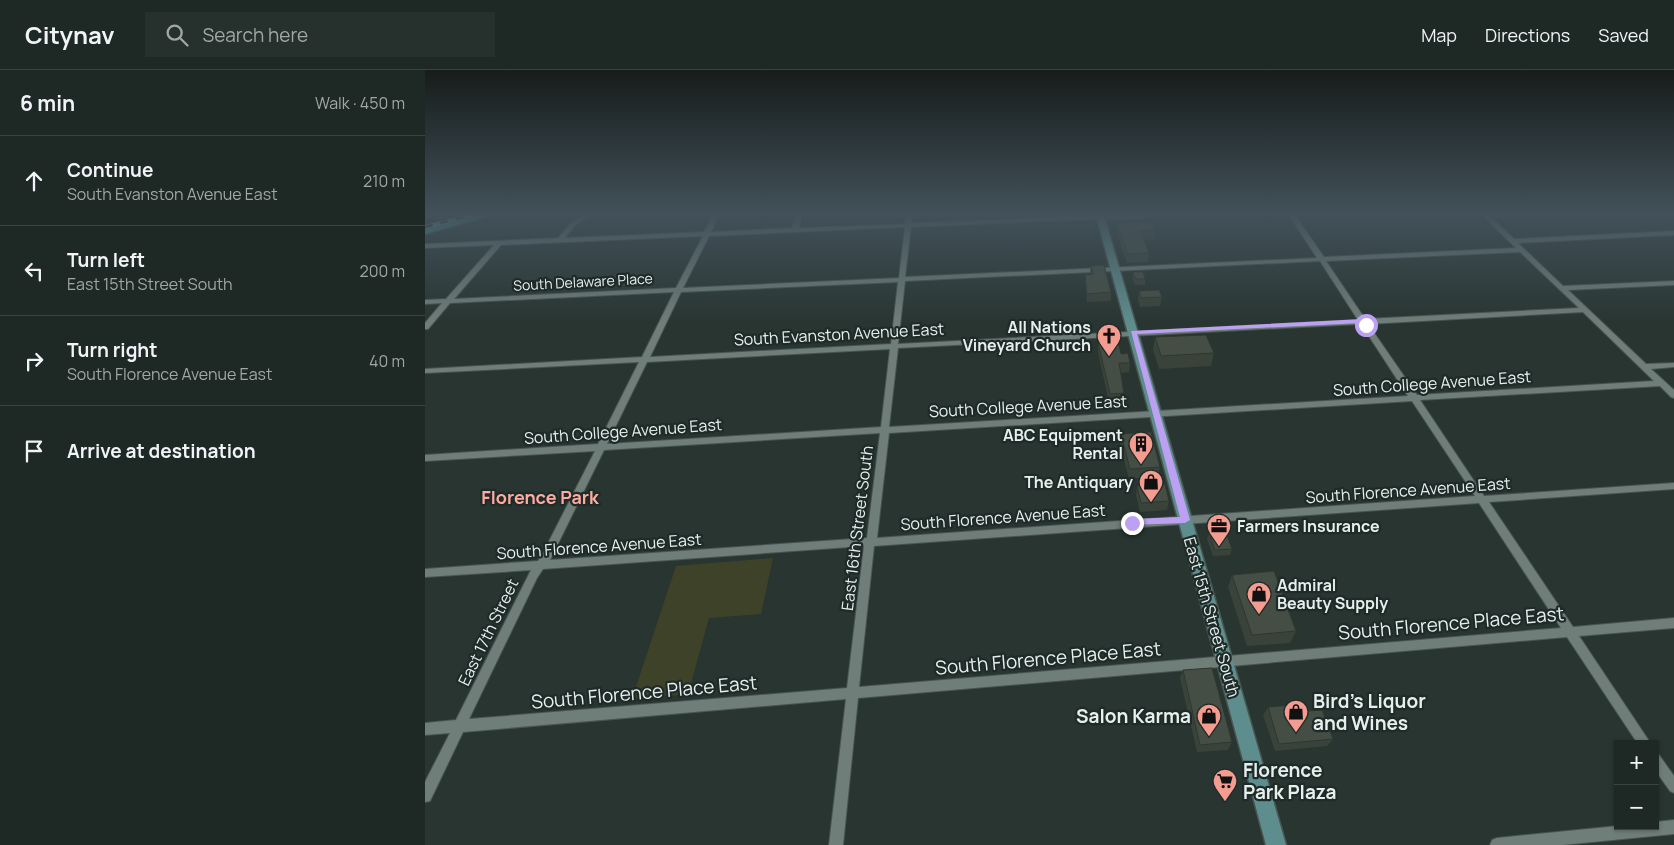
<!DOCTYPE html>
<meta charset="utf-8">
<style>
body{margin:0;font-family:Manrope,sans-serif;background:#26302d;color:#f1f3f6}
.controls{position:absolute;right:15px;bottom:15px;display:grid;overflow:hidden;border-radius:0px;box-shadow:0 1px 4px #0004}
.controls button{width:45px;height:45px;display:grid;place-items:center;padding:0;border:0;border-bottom:1px solid #3c4442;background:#1e2825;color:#f1f3f6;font:25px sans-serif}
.stop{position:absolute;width:15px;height:15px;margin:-11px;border:4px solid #bca0f2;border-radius:50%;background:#fff}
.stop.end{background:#bca0f2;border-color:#fff;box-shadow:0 1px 5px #0008}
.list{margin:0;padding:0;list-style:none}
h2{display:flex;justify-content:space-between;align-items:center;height:65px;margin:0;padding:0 20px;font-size:21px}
h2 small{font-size:16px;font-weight:400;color:#a1a6a7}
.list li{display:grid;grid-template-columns:32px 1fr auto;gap:15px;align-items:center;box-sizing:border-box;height:90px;padding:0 20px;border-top:1px solid #3c4442}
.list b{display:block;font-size:19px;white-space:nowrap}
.list p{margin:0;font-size:16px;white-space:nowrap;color:#a1a6a7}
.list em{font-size:16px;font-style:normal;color:#a1a6a7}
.icon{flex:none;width:28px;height:28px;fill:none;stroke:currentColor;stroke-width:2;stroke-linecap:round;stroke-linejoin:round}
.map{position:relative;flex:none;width:1249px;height:775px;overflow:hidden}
header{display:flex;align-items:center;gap:30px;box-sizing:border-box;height:70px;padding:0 25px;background:#1e2825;border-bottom:1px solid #3c4442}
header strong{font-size:24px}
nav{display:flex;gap:28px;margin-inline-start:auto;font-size:18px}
.search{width:350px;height:45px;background:#26302d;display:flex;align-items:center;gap:12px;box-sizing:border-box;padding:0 18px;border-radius:0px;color:#a1a6a7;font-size:19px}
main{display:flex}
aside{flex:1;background:#1e2825}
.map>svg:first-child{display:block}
.green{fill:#3e4228}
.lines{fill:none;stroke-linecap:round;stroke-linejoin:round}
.street-casing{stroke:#485450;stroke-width:2}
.secondary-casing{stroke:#485450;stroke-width:3}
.highway-casing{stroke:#485450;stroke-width:3}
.street{fill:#6f7e79;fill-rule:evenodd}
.secondary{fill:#5e8d8d;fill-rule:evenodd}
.highway{fill:#38b1bd;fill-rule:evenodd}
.rail-casing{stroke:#bac3c1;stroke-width:4}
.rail{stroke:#1e2b28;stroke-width:2.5;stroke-dasharray:8;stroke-linecap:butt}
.wall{fill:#3a433a}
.building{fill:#444e44;stroke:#303730}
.route{fill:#bca0f2}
.labels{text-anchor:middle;stroke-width:4.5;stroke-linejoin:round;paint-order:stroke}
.far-street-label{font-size:14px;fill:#e7efed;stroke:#1e2b28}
.poi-label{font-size:16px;font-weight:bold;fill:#e7efed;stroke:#1e2b28;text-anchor:end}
.street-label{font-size:16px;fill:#e7efed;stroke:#1e2b28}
.neighbourhood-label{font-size:18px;font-weight:bold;fill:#feaba0;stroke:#1e2b28}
.near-street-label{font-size:19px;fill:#e7efed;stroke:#1e2b28}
.near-poi-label{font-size:19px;font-weight:bold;fill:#e7efed;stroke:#1e2b28;text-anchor:start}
</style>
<header>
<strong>Citynav</strong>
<div class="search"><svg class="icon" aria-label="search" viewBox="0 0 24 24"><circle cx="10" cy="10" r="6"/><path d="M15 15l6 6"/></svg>Search here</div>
<nav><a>Map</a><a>Directions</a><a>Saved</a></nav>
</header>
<main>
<aside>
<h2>6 min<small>Walk · 450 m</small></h2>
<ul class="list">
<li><svg class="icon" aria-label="ahead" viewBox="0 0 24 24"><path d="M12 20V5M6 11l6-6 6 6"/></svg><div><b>Continue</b><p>South Evanston Avenue East</p></div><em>210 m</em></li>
<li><svg class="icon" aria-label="left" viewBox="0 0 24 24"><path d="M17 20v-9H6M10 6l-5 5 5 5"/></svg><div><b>Turn left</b><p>East 15th Street South</p></div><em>200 m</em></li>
<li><svg class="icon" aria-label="right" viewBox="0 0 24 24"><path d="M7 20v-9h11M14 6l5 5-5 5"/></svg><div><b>Turn right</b><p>South Florence Avenue East</p></div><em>40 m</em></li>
<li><svg class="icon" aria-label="arrive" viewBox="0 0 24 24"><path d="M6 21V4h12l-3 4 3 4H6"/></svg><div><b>Arrive at destination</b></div></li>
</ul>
</aside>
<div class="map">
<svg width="1249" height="775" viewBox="0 0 1249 775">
<rect width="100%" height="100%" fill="#283531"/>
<path class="green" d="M348,488L336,544L284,548L263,624L207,629L251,496Z"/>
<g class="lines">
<defs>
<g id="street">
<path d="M159,145H166L149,156L140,168L279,162L288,145H294L286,162L367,158L371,145H377L374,158L480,154L481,145H487L486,153L676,145L679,147L676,149L486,157L480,207L892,188L864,145H870L899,187L1091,178L1057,145H1063L1089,169L1249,161V165L1093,173L1138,216L1249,211V215L1143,220L1221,294L1249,293V297L1226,299L1249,320V328L1246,327L1235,316L995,330L1059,426L1249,413V419L1064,432L1148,557L1249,548V558L1154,566L1226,674H1213L1142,567L433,628L418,775H404L421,629L38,662L5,731L0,732V712L25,663L0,665V653L31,650L106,500L0,507V499L113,491L118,483L170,381L0,391V385L173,374L214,292L0,303V299L217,287L249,222L25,233L3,259H0V253L17,233L0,234V230L21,229L69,175L0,178V174L133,168L145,154ZM480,157L474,208L258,218L284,166ZM278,166L251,218L29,229L76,175ZM1095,182L1154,238L940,249L901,191ZM895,191L933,250L473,274L480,211ZM473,212L466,274L225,287L256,222ZM1158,242L1229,311L992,325L943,254ZM936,254L983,326L464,357L473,278ZM465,279L456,357L182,374L222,292ZM987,331L1050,426L452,468L464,363ZM455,363L442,468L125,490L179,380ZM1054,433L1136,558L434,617L449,476ZM439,476L422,618L44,649L112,508L118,499Z"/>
<path d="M1230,683L1234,685L1249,706V723L1245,721L1230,700Z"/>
<path d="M1249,750V764L1137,775H1065L1067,770L1072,768L1193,756H1230V752Z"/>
</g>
<path id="secondary" d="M671,145H721L717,148L680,149L861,775H841Z"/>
<path id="highway" d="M50,145H67L0,164V158Z"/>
</defs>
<use href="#street" class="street-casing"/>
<use href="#secondary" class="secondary-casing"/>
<use href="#highway" class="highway-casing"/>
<use href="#street" class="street"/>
<use href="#secondary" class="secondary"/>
<use href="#highway" class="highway"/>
<defs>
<path id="rail" d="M0,157L47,145"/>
</defs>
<use href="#rail" class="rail-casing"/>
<use href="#rail" class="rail"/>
</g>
<g class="wall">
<path d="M692,154L730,160L729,169L719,170L724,183L723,192L702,193L692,163Z"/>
<path d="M666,196L686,222V231L662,232L660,213V205L665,204Z"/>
<path d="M708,202L720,209V215H710L708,208Z"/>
<path d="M714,221L737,227L735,236L715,237L713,230Z"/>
<path d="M730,267L789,283L786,296L734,299L728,280Z"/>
<path d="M673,272L696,284L705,293L704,302L696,303L699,323L698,332L684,333L673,282Z"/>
<path d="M696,364L735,397L733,406L704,409L695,374Z"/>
<path d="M712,416L744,431L742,440L715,442L711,425Z"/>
<path d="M784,463L807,479L805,485L788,486L782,469Z"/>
<path d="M807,505L871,561L865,573L822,576L803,517Z"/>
<path d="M758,600L807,672L803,680L772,682L755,608Z"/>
<path d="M843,637L869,642L908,669L902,676L850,681L838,645Z"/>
</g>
<g class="building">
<path d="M727,152L730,160L716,161L724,183L703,184L692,154Z"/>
<path d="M679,195L686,222L662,224L660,205L668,204L666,196Z"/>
<path d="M708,202H718L720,209H711Z"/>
<path d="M734,220L737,227L716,228L714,221Z"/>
<path d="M781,265L789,283L736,286L730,267Z"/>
<path d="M693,271L696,284L703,283L705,293H694L699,323L685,324L673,272Z"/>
<path d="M726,362L735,397L705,399L696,364Z"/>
<path d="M740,414L744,431L716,433L712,416Z"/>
<path d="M801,462L807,479L790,480L784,463Z"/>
<path d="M849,501L871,561L827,565L807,505Z"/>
<path d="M787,598L807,672L775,675L758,600Z"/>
<path d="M867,635L869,642L897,640L908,669L854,674L843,637Z"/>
</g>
<linearGradient id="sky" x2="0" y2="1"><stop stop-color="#161d1b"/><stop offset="0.57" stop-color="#42515a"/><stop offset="1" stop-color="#42515a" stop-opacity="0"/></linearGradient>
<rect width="1249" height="253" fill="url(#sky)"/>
<path class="route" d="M938,249L943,257H938L936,253L712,264L765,450L760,453L704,455V450L707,449L755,447L706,261Z"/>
<defs>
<symbol id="church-pin" viewBox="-11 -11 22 30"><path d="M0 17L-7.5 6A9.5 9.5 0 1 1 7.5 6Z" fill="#f59c91" stroke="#1e2b28"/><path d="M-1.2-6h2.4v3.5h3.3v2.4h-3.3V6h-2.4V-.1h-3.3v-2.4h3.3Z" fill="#111"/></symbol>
<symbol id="building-pin" viewBox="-11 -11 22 30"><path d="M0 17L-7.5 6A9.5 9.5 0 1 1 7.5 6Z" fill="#f59c91" stroke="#1e2b28"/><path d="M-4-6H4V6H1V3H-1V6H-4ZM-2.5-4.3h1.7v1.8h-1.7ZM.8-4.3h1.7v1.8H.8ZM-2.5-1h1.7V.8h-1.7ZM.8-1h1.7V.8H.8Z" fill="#111"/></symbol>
<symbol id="shop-pin" viewBox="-11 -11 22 30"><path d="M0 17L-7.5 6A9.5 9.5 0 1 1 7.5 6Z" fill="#f59c91" stroke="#1e2b28"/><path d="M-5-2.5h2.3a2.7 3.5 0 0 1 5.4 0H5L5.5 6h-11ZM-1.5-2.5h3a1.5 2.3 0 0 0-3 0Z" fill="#111"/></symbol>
<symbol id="office-pin" viewBox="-11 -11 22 30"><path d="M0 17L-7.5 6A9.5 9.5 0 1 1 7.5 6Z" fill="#f59c91" stroke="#1e2b28"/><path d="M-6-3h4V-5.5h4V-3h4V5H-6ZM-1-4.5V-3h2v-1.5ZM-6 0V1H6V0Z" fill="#111"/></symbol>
<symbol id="supermarket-pin" viewBox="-11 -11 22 30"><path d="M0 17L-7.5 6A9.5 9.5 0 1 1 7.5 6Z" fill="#f59c91" stroke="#1e2b28"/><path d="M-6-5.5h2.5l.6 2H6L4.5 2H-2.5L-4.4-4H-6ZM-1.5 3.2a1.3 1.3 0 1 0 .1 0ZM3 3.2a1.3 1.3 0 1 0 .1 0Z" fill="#111"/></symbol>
</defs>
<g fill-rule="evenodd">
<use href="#church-pin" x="670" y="252" width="28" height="38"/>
<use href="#building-pin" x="702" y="360" width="28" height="38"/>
<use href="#shop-pin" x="712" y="398" width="28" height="38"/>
<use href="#office-pin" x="780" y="442" width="28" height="38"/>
<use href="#shop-pin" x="820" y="510" width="28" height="38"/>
<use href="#shop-pin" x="857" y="628" width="28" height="38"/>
<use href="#shop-pin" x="770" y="632" width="28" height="38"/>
<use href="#supermarket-pin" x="786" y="697" width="28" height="38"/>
</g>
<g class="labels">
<g class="far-street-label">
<text transform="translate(158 212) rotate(-3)" y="5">South Delaware Place</text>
</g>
<g class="poi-label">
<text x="666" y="263">All Nations<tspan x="666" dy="18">Vineyard Church</tspan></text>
<text x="698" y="371">ABC Equipment<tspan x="698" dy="18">Rental</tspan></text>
<text x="708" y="418">The Antiquary</text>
<text x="812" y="462" text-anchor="start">Farmers Insurance</text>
<text x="852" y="521" text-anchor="start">Admiral<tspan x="852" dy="18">Beauty Supply</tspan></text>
</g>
<g class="street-label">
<text transform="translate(414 264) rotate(-3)" y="6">South Evanston Avenue East</text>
<text transform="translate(1007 313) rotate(-4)" y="6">South College Avenue East</text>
<text transform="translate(603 336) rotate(-3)" y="6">South College Avenue East</text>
<text transform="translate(198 361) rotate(-4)" y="6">South College Avenue East</text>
<text transform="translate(983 420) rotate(-4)" y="6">South Florence Avenue East</text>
<text transform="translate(578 447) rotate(-4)" y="6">South Florence Avenue East</text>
<text transform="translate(432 458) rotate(-83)" y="6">East 16th Street South</text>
<text transform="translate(174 476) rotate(-4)" y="6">South Florence Avenue East</text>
<text transform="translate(787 547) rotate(74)" y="6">East 15th Street South</text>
<text transform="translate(63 562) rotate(-64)" y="6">East 17th Street</text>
</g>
<g class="neighbourhood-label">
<text x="115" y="434">Florence Park</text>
</g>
<g class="near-street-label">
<text transform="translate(1026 553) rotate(-5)" y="7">South Florence Place East</text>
<text transform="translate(623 588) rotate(-5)" y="7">South Florence Place East</text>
<text transform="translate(219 622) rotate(-5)" y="7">South Florence Place East</text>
</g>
<g class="near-poi-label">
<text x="888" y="638">Bird's Liquor<tspan x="888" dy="22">and Wines</tspan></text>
<text x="766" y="653" text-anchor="end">Salon Karma</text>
<text x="818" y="707">Florence<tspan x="818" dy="22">Park Plaza</tspan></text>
</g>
</g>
</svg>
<div class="controls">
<button>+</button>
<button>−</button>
</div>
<div class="stop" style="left:941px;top:255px"></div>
<div class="stop end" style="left:707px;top:453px"></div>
</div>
</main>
